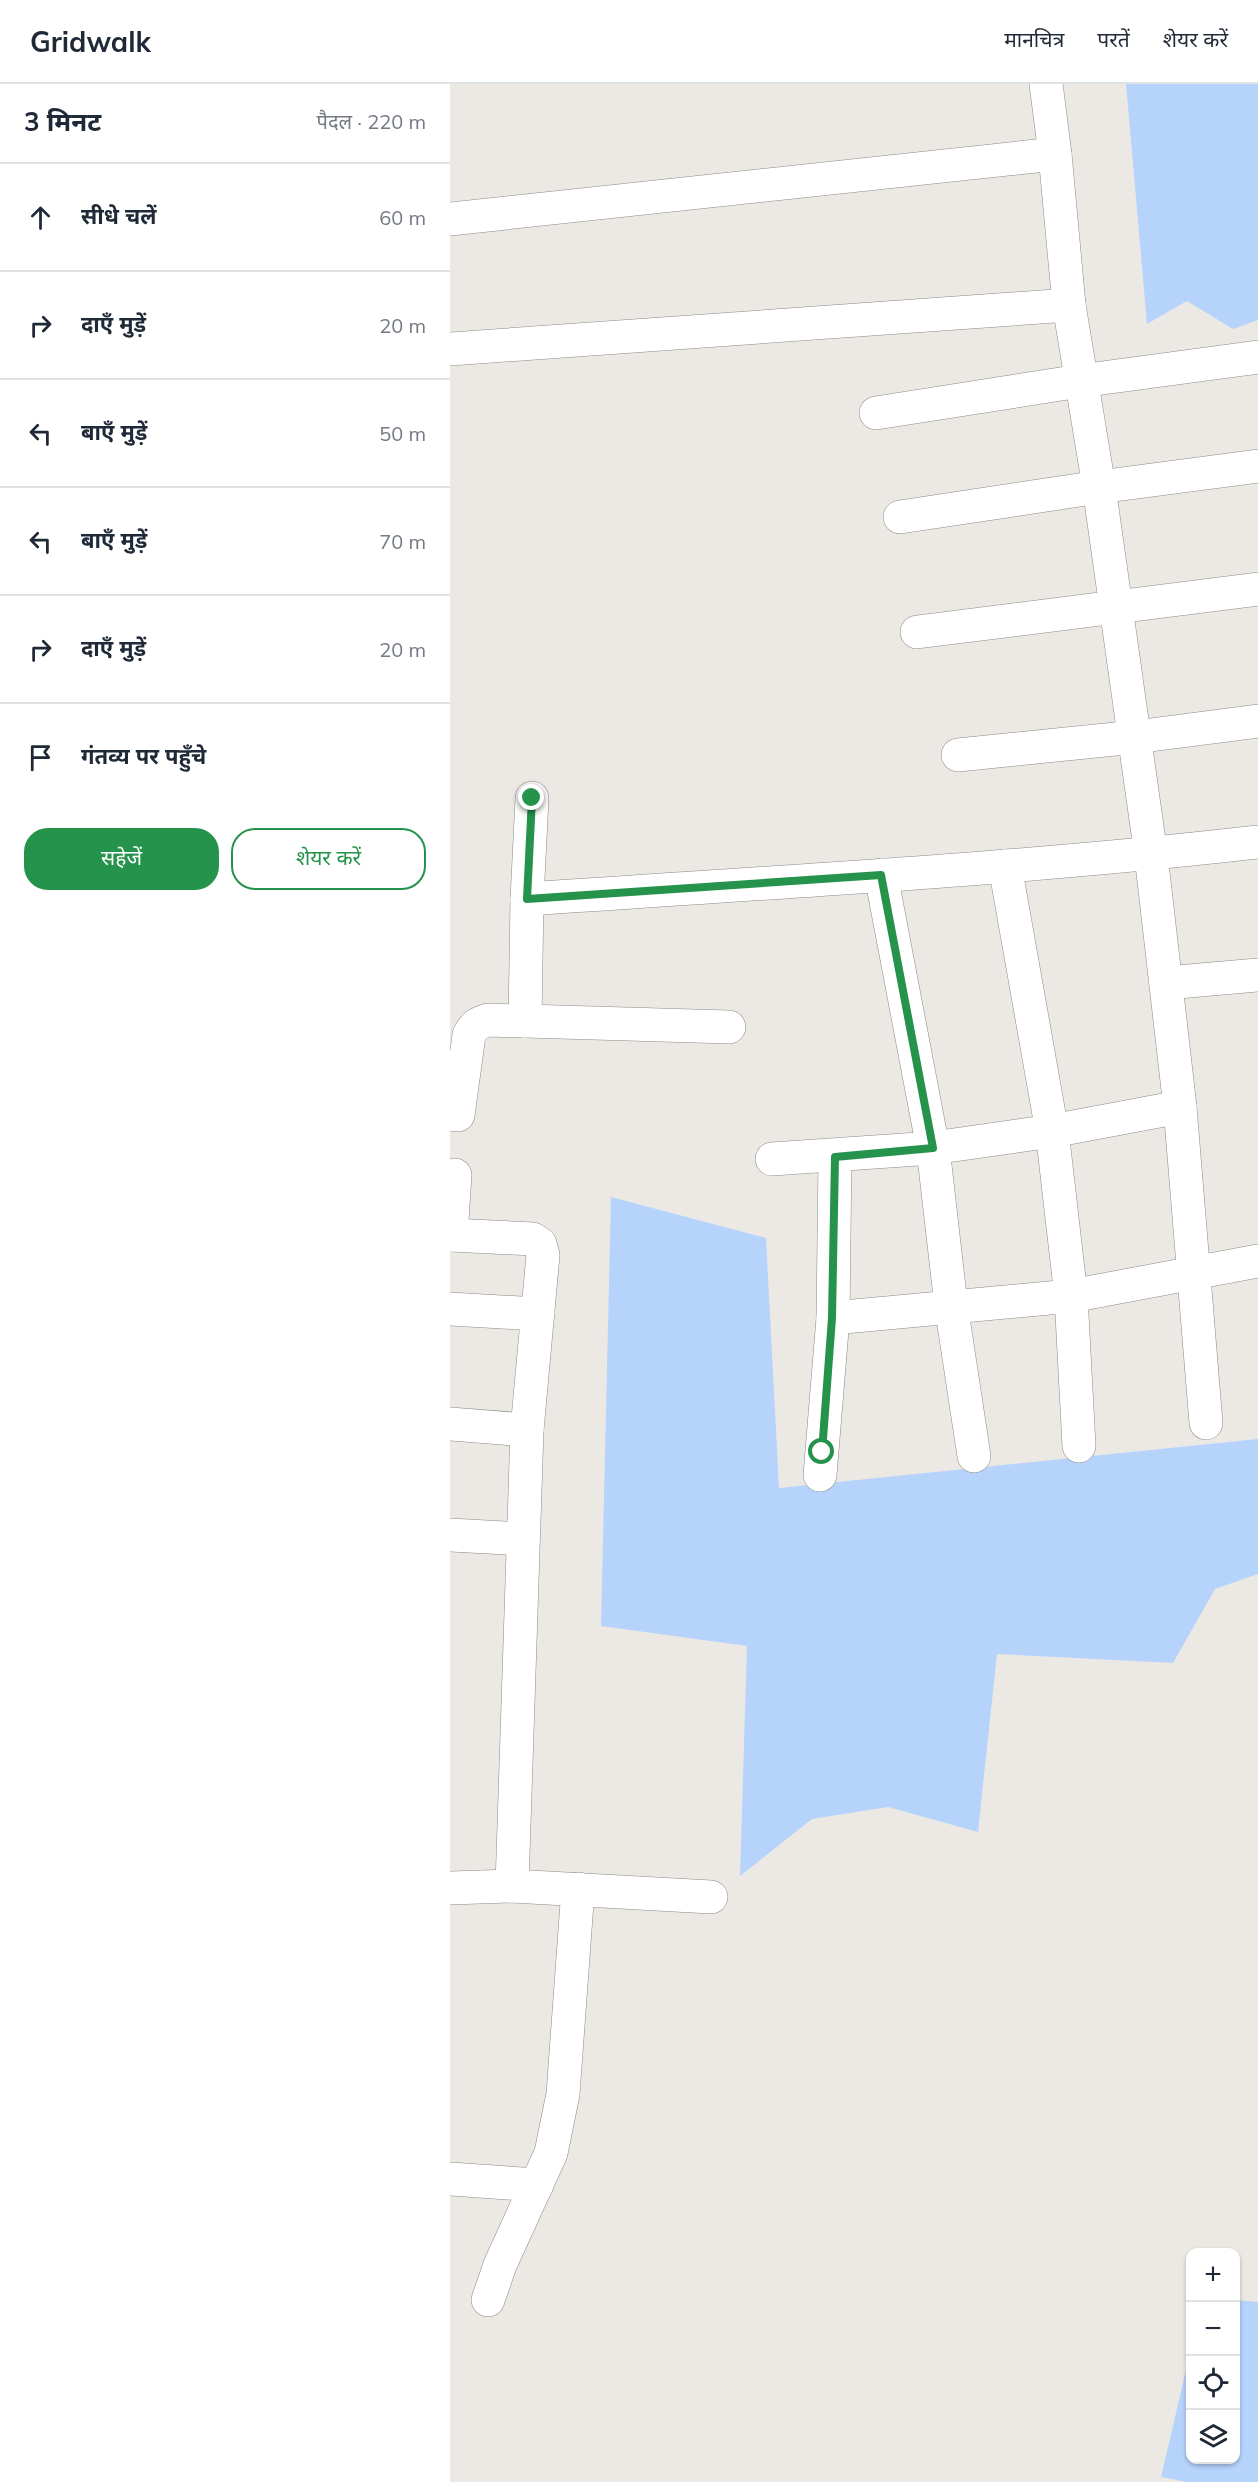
<!DOCTYPE html>
<html lang="hi">
<meta charset="utf-8">
<style>
body{margin:0;font-family:Mulish,"Noto Sans Devanagari",sans-serif;background:#f6f6f7;color:#1f2937}
.controls{position:absolute;right:18px;bottom:18px;display:grid;overflow:hidden;border-radius:12px;box-shadow:0 2px 4px #0004}
.controls button{width:54px;height:54px;display:grid;place-items:center;padding:0;border:0;border-bottom:2px solid #e0e1e3;background:#fff;color:#1f2937;font:30px sans-serif}
.stop{position:absolute;width:18px;height:18px;margin:-14px;border:4px solid #25934b;border-radius:50%;background:#fff}
.stop.end{background:#25934b;border-color:#fff;box-shadow:0 2px 6px #0008}
.list{margin:0;padding:0;list-style:none}
h2{display:flex;justify-content:space-between;align-items:center;height:78px;margin:0;padding:0 24px;font-size:26px}
h2 small{font-size:20px;font-weight:400;color:#747a83}
.list li{display:grid;grid-template-columns:39px 1fr auto;gap:18px;align-items:center;box-sizing:border-box;height:108px;padding:0 24px;border-top:2px solid #e0e1e3}
.list b{display:block;font-size:22px;white-space:nowrap}
.list em{font-size:20px;font-style:normal;color:#747a83}
.actions{display:flex;gap:12px;padding:18px 24px}
.actions a{flex:1;padding:14px 0;border:2px solid #25934b;border-radius:24px;text-align:center;font-size:21px;color:#25934b}
.actions .main{background:#25934b;color:#fff}
.icon{flex:none;width:33px;height:33px;fill:none;stroke:currentColor;stroke-width:2;stroke-linecap:round;stroke-linejoin:round}
.map{position:relative;flex:none;width:808px;height:2398px;overflow:hidden}
header{display:flex;align-items:center;gap:36px;box-sizing:border-box;height:84px;padding:0 30px;background:#fff;border-bottom:2px solid #e0e1e3}
header strong{font-size:28px}
nav{display:flex;gap:33px;margin-inline-start:auto;font-size:21px}
main{display:flex}
aside{flex:1;background:#fff}
.map>svg:first-child{display:block}
.water{fill:#b6d3fc}
.lines{fill:none;stroke-linecap:round;stroke-linejoin:round}
.minor-casing{stroke:#8d8a86;stroke-width:34}
.minor{stroke:#fff;stroke-width:33}
.route{stroke:#25934b;stroke-width:8}
</style>
<header>
<strong>Gridwalk</strong>
<nav><a>मानचित्र</a><a>परतें</a><a>शेयर करें</a></nav>
</header>
<main>
<aside>
<h2>3 मिनट<small>पैदल · 220 m</small></h2>
<ul class="list">
<li><svg class="icon" aria-label="ahead" viewBox="0 0 24 24"><path d="M12 20V5M6 11l6-6 6 6"/></svg><div><b>सीधे चलें</b></div><em>60 m</em></li>
<li><svg class="icon" aria-label="right" viewBox="0 0 24 24"><path d="M7 20v-9h11M14 6l5 5-5 5"/></svg><div><b>दाएँ मुड़ें</b></div><em>20 m</em></li>
<li><svg class="icon" aria-label="left" viewBox="0 0 24 24"><path d="M17 20v-9H6M10 6l-5 5 5 5"/></svg><div><b>बाएँ मुड़ें</b></div><em>50 m</em></li>
<li><svg class="icon" aria-label="left" viewBox="0 0 24 24"><path d="M17 20v-9H6M10 6l-5 5 5 5"/></svg><div><b>बाएँ मुड़ें</b></div><em>70 m</em></li>
<li><svg class="icon" aria-label="right" viewBox="0 0 24 24"><path d="M7 20v-9h11M14 6l5 5-5 5"/></svg><div><b>दाएँ मुड़ें</b></div><em>20 m</em></li>
<li><svg class="icon" aria-label="arrive" viewBox="0 0 24 24"><path d="M6 21V4h12l-3 4 3 4H6"/></svg><div><b>गंतव्य पर पहुँचे</b></div></li>
</ul>
<div class="actions"><a class="main">सहेजें</a><a>शेयर करें</a></div>
</aside>
<div class="map">
<svg width="808" height="2398" viewBox="0 0 808 2398">
<rect width="100%" height="100%" fill="#ece9e5"/>
<g class="water">
<path d="M676,0H808V236L783,245L737,217L697,240Z"/>
<path d="M161,1113L316,1154L329,1404L808,1355V1490L765,1505L723,1579L547,1570L528,1748L438,1723L362,1735L290,1792L297,1562L151,1542Z"/>
<path d="M786,2216L808,2218V2398H737L711,2393L740,2269V2376H786Z"/>
</g>
<g class="lines">
<defs>
<g id="minor">
<path d="M596,0L605,70L619,221L649,403L701,771L730,1023L756,1339"/>
<path d="M0,135L605,70"/>
<path d="M0,265L619,221"/>
<path d="M426,329L630,297L808,273"/>
<path d="M450,433L649,403L808,382"/>
<path d="M467,548L808,505"/>
<path d="M508,671L685,653L808,637"/>
<path d="M555,782L602,1047L621,1212L629,1362"/>
<path d="M431,791L483,1064L501,1221L524,1372"/>
<path d="M77,815C321,798 565,786 808,758"/>
<path d="M716,899L808,891"/>
<path d="M75,937L77,815L82,714"/>
<path d="M0,1030L8,1031L19,951C24,941 28,939 38,936L279,943"/>
<path d="M322,1075L483,1064L602,1047L730,1023"/>
<path d="M0,1151L83,1155L90,1160L93,1171L77,1346L62,1802"/>
<path d="M1,1151L5,1091"/>
<path d="M0,1225L88,1230"/>
<path d="M383,1234L621,1212L808,1177"/>
<path d="M0,1340L77,1346"/>
<path d="M370,1391L383,1234L385,1073"/>
<path d="M0,1451L73,1455"/>
<path d="M0,1804L62,1802L261,1813"/>
<path d="M0,2095L87,2101"/>
<path d="M38,2216L50,2181L101,2069L113,2010L128,1805"/>
</g>
</defs>
<use href="#minor" class="minor-casing"/>
<use href="#minor" class="minor"/>
</g>
<g class="lines">
<path class="route" d="M82,714L77,815L431,791L483,1064L385,1073L382,1234L372,1368"/>
</g>
</svg>
<div class="controls">
<button>+</button>
<button>−</button>
<button><svg class="icon" aria-label="locate" viewBox="0 0 24 24"><circle cx="12" cy="12" r="6"/><path d="M12 2v4M12 18v4M2 12h4M18 12h4"/></svg></button>
<button><svg class="icon" aria-label="layers" viewBox="0 0 24 24"><path d="M12 4l9 5-9 5-9-5zM3 14l9 5 9-5"/></svg></button>
</div>
<div class="stop" style="left:372px;top:1368px"></div>
<div class="stop end" style="left:82px;top:714px"></div>
</div>
</main>
